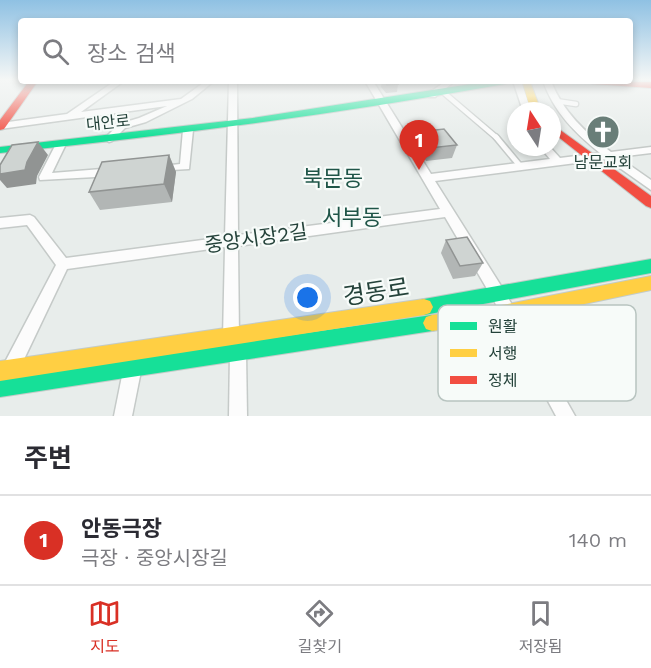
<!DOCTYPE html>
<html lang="ko">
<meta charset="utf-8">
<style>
body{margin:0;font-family:"Work Sans","Noto Sans KR",sans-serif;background:#f2f2f3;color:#2b2b33}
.compass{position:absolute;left:507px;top:102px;width:54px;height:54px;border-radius:50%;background:#fff;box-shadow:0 3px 9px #0003;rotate:348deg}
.you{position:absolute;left:308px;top:298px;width:21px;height:21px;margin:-15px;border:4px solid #fff;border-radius:50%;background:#1a73e8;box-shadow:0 0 0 9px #1a73e833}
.badge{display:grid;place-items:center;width:39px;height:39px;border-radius:50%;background:#d93025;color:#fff;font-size:20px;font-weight:700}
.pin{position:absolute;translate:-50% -50px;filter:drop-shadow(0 2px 3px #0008)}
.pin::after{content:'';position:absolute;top:32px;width:21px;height:18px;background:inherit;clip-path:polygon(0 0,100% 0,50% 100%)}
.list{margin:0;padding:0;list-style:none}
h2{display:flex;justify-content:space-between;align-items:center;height:78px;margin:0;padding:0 24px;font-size:26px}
h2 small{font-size:20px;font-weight:400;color:#7c7c81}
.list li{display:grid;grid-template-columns:39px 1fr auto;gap:18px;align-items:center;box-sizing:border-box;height:90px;padding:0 24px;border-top:2px solid #e1e1e2}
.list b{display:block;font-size:22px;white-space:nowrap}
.list p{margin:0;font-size:20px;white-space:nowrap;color:#7c7c81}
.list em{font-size:20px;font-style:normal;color:#7c7c81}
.icon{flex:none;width:33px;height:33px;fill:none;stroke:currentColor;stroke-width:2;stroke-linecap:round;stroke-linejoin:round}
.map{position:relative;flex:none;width:651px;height:416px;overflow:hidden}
.search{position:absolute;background:#fff;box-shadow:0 3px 9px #0003;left:18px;right:18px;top:18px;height:66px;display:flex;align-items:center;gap:15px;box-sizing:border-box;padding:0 21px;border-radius:6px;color:#7c7c81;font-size:22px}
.sheet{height:168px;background:#fff}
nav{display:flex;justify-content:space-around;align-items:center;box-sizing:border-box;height:84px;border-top:2px solid #e1e1e2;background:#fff;font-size:16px;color:#7c7c81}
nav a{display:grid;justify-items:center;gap:3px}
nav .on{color:#d93025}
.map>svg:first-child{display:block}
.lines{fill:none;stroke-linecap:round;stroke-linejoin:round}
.lane-far1-casing{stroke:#c5cac8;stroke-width:7}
.lane-casing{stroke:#c5cac8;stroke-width:8}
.street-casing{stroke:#c5cac8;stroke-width:3}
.fast-casing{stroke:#c3cbc8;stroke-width:2}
.slow-casing{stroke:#c3cbc8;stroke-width:2}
.jam-casing{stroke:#c3cbc8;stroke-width:2}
.lane-far1{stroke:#fcfcfc;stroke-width:4.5}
.lane{stroke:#fcfcfc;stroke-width:5}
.street{fill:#fcfcfc;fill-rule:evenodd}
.fast{fill:#16e098;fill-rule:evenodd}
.slow{fill:#ffcf43;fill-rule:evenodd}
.jam{fill:#f24e42;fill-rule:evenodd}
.wall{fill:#b2b6b5}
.shaded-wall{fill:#919493}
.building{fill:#cfd4d2;stroke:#919493;stroke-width:1.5}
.labels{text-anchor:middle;stroke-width:4.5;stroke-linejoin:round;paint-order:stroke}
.far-street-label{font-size:16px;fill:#24423a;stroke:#f7fbf9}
.far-poi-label{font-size:16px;fill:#24423a;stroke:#f7fbf9}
.street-label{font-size:20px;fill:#24423a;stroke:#f7fbf9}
.quarter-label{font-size:22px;fill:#1f5548;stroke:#f7fbf9}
.near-street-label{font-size:24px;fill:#24423a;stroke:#f7fbf9}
.key{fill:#f7fbf9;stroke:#b8c4c0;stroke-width:1.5}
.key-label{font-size:16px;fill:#24423a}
</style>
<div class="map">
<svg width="651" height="416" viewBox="0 0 651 416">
<rect width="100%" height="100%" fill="#e8edeb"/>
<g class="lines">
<defs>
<g id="lane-far1">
<path d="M443,92L497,138"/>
<path d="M556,101L576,104"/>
</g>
<path id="lane" d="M496,137L521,167"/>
<g id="street">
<path d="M115,81H124L81,112L181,99L206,81H214L192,99L146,122L125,128L112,141L109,142L104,139L119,124L139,118L167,106L0,129L1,123L67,114Z"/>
<path d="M229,81H237L238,235L440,209L365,81H373L431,174L550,159L540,147H550L560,158L600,153C575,133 554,112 543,81H551C563,112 585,132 611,152L651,147V153L618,157L651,180V190L607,159L435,181L503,289L575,416H556L493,299L445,217L238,246L239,338L237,344L231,346L225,344L223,338L225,247L67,269L16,376L10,379L4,376L1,370L4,364L56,265L27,225L0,228V218L30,215L34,217L66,258L225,237Z"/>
<path d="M446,81H455L435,97H429V93Z"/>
<path d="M513,81H521L531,111H523Z"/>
<path d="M188,127L193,130L189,169L154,171L153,169L154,167L180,164L183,130Z"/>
<path d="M61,141L66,144L52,173L114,168L119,172L114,176L40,180L39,177L56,144Z"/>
<path d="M238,345L244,347L246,353L247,416H229L230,353L232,347Z"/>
<path d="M133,357L139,360L142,366L132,416H114L124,366L127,360Z"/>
</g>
<g id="fast">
<path d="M490,81H509L505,84C338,114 169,136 0,153V147L253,118Z"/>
<path d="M651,259V273L424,315L418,313L415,307L418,301L424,299Z"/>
<path d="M432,315L438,317L441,323L438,329L432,331L0,397V377Z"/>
</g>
<g id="slow">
<path d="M522,81H530L541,111H531Z"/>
<path d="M651,276V290L508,320L432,331L426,329L423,323L426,317L432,315L508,304Z"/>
<path d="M424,299L430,301L433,307L430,313L424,315L0,381V361Z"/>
</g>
<g id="jam">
<path d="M29,81H38L4,129L0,130V120Z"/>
<path d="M588,81L651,82V88L592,84Z"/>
<path d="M552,124L651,196V208L646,206L552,132Z"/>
</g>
</defs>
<use href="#lane-far1" class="lane-far1-casing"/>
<use href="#lane" class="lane-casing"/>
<use href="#street" class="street-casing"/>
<use href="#fast" class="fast-casing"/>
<use href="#slow" class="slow-casing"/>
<use href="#jam" class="jam-casing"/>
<use href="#lane-far1" class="lane-far1"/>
<use href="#lane" class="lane"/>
<use href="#street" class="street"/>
<use href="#fast" class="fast"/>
<use href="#slow" class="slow"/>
<use href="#jam" class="jam"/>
</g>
<g class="wall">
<path d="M382,81H396L398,84L397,92L386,93L381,87Z"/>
<path d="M418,132L457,145L452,158L426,161L416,145Z"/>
<path d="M169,155L176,172L172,202L100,210L89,192Z"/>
<path d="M446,240L483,263L475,276L453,279L441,253Z"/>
</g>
<g class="shaded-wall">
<path d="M38,142L48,155L37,176L36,184L7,188L0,180V174L27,162Z"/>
<path d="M169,155L176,172L172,202L164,184Z"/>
</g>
<g class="building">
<path d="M384,81H396L398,84L387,85Z"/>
<path d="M444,129L457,145L430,148L418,132Z"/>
<path d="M38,142L27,162L25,170L0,174V165L12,145Z"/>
<path d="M169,155L164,184L89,192L102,162Z"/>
<path d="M467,237L483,263L460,266L446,240Z"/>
</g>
<linearGradient id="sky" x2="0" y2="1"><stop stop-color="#8fc1e3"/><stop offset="0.58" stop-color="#f5f7f6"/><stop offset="1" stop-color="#f5f7f6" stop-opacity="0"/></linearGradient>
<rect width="651" height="137" fill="url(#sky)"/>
<defs>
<symbol id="church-disc" viewBox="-11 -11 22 22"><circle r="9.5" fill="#697e78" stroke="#f7fbf9"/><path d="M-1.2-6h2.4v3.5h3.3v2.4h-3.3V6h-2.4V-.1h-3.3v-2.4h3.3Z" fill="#fff"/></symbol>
</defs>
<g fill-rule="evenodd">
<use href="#church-disc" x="584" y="113" width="38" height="38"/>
</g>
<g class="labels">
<g class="far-street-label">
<text transform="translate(108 122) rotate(-6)" y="6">대안로</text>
</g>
<g class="far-poi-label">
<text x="603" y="168">남문교회</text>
</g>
<g class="street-label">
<text transform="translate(256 238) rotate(-8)" y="7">중앙시장2길</text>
</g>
<g class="quarter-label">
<text x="333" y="186">북문동</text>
<text x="352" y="225">서부동</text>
</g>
<g class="near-street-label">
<text transform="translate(376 292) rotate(-9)" y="8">경동로</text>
</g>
</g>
<rect x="438" y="305" width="198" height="96" rx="9" class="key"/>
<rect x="450" y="322" width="27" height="8" fill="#16e098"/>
<rect x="450" y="349" width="27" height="8" fill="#ffcf43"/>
<rect x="450" y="376" width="27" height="8" fill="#f24e42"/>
<g class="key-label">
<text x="488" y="332">원활</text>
<text x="488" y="359">서행</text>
<text x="488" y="386">정체</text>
</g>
</svg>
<svg class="compass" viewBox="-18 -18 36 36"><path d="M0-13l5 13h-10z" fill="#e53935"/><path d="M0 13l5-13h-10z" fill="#7c7c81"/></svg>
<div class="you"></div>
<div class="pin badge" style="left:419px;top:170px">1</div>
<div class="search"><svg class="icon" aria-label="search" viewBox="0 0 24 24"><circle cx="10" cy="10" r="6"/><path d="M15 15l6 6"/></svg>장소 검색</div>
</div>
<section class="sheet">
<h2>주변<small></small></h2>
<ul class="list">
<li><span class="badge">1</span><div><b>안동극장</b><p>극장 · 중앙시장길</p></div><em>140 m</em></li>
</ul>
</section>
<nav>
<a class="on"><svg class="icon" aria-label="map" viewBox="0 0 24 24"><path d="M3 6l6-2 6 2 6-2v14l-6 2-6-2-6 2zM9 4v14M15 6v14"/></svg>지도</a>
<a><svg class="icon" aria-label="directions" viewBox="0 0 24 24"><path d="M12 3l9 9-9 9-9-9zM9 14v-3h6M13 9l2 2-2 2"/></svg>길찾기</a>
<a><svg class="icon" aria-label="saved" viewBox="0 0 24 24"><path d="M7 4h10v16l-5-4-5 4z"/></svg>저장됨</a>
</nav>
